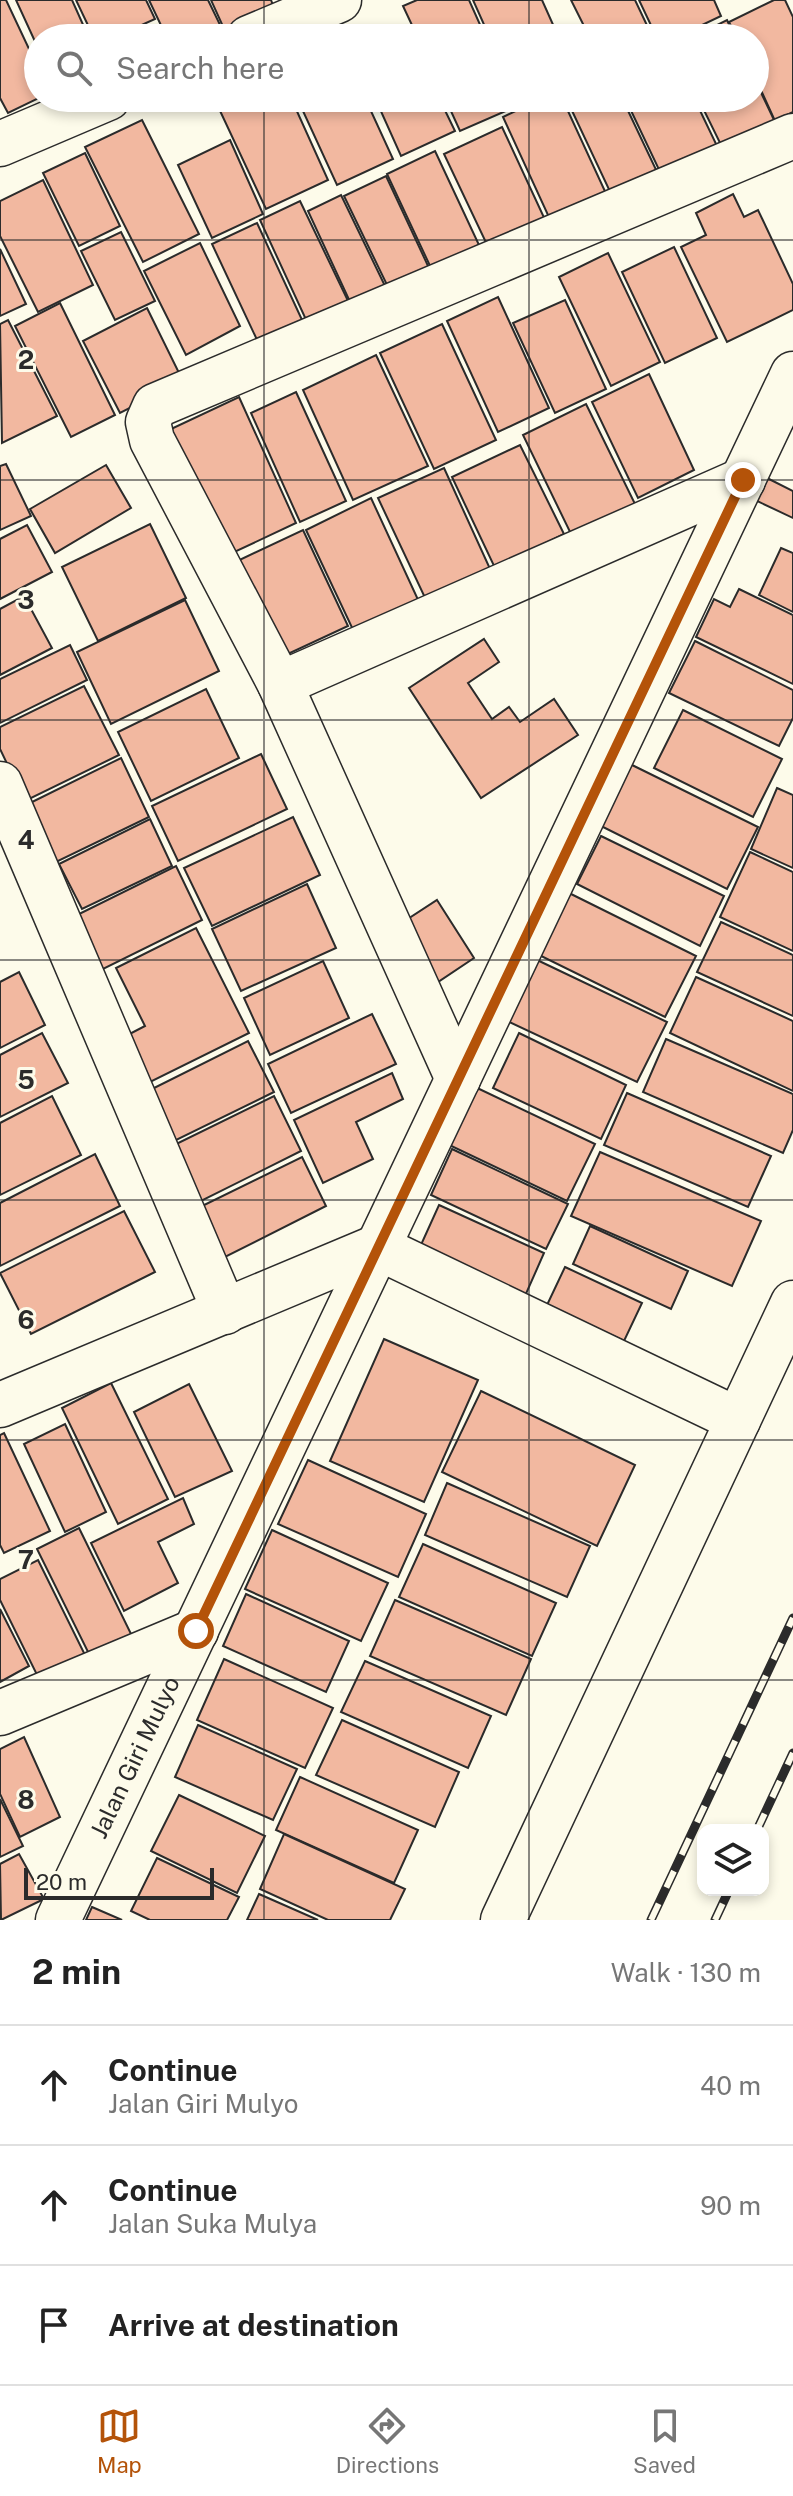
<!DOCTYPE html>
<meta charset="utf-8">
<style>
body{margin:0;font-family:"Public Sans",sans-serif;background:#f6f6f6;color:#222}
.controls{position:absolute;right:24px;bottom:24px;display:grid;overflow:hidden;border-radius:16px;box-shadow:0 4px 12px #0003}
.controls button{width:72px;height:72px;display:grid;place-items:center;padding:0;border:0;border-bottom:2px solid #e0e0e0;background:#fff;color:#222;font:40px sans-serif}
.scale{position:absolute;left:24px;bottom:20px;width:190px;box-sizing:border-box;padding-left:8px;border:4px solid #2b2b2b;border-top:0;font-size:22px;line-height:28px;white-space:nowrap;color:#2b2b2b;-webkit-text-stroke:6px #fdfbea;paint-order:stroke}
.stop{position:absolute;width:24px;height:24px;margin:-18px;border:6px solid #b45309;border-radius:50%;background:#fff}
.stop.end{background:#b45309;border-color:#fff;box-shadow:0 2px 8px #0008}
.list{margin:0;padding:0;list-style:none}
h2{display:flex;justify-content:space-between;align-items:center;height:104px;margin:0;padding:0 32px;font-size:34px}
h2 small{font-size:26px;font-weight:400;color:#767676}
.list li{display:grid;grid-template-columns:52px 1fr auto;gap:24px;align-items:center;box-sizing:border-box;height:120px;padding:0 32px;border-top:2px solid #e0e0e0}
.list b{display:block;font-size:30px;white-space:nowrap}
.list p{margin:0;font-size:26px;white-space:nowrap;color:#767676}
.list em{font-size:26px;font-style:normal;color:#767676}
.icon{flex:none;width:44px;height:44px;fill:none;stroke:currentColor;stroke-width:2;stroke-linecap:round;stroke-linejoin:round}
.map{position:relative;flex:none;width:793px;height:1920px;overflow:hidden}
.search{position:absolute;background:#fff;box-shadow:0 4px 12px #0003;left:24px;right:24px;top:24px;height:88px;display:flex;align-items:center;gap:20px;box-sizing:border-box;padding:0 28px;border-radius:44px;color:#767676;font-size:30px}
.sheet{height:464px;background:#fff}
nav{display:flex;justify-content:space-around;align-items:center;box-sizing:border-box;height:112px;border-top:2px solid #e0e0e0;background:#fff;font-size:22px;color:#767676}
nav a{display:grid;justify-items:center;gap:4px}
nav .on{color:#b45309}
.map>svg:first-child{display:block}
.building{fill:#f2b8a0;stroke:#2b2b2b;stroke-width:2}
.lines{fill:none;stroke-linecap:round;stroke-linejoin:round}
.minor-casing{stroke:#2b2b2b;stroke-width:47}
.secondary-casing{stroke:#2b2b2b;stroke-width:47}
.minor{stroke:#fdfbea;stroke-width:44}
.secondary{stroke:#fdfbea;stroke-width:44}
.rail-casing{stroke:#2b2b2b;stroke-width:9}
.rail{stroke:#fdfbea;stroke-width:6;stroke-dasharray:18;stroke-linecap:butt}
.route{stroke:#b45309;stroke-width:10}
.grid{fill:none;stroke:#2b2b2b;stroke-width:2;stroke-opacity:0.55}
.labels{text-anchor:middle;stroke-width:6;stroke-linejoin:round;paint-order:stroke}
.street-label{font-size:24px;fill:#2b2b2b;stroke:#fdfbea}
.grid-label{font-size:26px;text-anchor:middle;font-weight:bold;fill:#2b2b2b;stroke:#fdfbea;stroke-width:6;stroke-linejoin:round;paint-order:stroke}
</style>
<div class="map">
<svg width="793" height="1920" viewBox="0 0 793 1920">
<rect width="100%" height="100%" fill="#fdfbea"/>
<g class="building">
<path d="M0,0H6L38,68L39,98L8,113L0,98Z"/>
<path d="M16,0H72L89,38H38V48Z"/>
<path d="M76,0H146L155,19L113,38H94Z"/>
<path d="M149,0H208L223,31L207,38H167Z"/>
<path d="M211,0H271L274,8L225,31Z"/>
<path d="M417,0H469L486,38H418L403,6Z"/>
<path d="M473,0H542L559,38H490Z"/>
<path d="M571,0H635L653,38H590Z"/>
<path d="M639,0H714L721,16L675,38H657Z"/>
<path d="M774,0H785L793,17V112L775,121L755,77V38H737L729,22Z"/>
<path d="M727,20L735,38H691Z"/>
<path d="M755,80L775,122L722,147L698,98H755Z"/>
<path d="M214,98H291L328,180L266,209Z"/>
<path d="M297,98H365L393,159L337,185Z"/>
<path d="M375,98H439L455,131L401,156Z"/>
<path d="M445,98H513L517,106L460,131Z"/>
<path d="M543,98H562L609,200L553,226L503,117Z"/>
<path d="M566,98H622L659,176L613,198Z"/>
<path d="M625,98H694L718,148L662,176Z"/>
<path d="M142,120L199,234L143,262L85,147Z"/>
<path d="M502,127L547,224L490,251L444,154Z"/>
<path d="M230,140L263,214L212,238L178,165Z"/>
<path d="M435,151L479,245L431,268L387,174Z"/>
<path d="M85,153L120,226L79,246L43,173Z"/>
<path d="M386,176L429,268L388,287L344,196Z"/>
<path d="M43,180L93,285L38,312L0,236V201Z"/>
<path d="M733,194L744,217L758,210L793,284V310L727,342L681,247L706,235L696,213Z"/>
<path d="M341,195L386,288L351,304L308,211Z"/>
<path d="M300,201L350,305L308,324L260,220Z"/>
<path d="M257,223L303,322L258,342L212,244Z"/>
<path d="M121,232L155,301L115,320L81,251Z"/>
<path d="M200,243L240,326L186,355L144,271Z"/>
<path d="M674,247L717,338L665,363L622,272Z"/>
<path d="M0,249L26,304L0,316Z"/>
<path d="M608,253L660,362L611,386L559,277Z"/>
<path d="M498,297L549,408L498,432L447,321Z"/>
<path d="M565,300L606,389L555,413L513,323Z"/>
<path d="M60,303L115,415L71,437L15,326Z"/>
<path d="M147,308L183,381L120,413L83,341Z"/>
<path d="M8,320L57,416L2,443L0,324Z"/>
<path d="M442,324L496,440L434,469L380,353Z"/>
<path d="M376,355L428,466L353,500L303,390Z"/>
<path d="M649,374L694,470L638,498L592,402Z"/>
<path d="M296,392L346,501L300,522L251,413Z"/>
<path d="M239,397L296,523L228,555L171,429Z"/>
<path d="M586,404L636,506L572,536L523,435Z"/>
<path d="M520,445L564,534L495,568L452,477Z"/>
<path d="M6,464L31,516L0,530V466Z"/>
<path d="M106,465L131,508L55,553L30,509Z"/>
<path d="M444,468L491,571L427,602L378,498Z"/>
<path d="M765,477L793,491V518L755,500Z"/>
<path d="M371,498L420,604L355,634L306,530Z"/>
<path d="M150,524L186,598L98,641L62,567Z"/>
<path d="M27,525L52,572L0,599V539Z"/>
<path d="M303,530L348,626L275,660L231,564Z"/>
<path d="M781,548L793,553V612L759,595Z"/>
<path d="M739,589L793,615V684L696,637L714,599L730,607Z"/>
<path d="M24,596L52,648L0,675V609Z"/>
<path d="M185,600L219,671L111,724L77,652Z"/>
<path d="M484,639L499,662L468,683L492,719L509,707L520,722L554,699L578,735L481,798L409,688Z"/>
<path d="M695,641L793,690V718L779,746L669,693Z"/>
<path d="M70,645L87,680L0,723V679Z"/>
<path d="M84,686L119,755L25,801L0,749V727Z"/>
<path d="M206,689L239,758L151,801L118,732Z"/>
<path d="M683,710L782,759L753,817L654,768Z"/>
<path d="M261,754L287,809L178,861L152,806Z"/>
<path d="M121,758L149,817L56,862L28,804Z"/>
<path d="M630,764L758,827L727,889L599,825Z"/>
<path d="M777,788L793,795V868L751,849Z"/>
<path d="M293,817L320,875L212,926L184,868Z"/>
<path d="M150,819L172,866L82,909L59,864Z"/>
<path d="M601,836L724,896L700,946L577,884Z"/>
<path d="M750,852L793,872V951L720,917Z"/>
<path d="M176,866L202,920L99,971L73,917Z"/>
<path d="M307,884L336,948L241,991L212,929Z"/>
<path d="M565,891L696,956L665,1017L535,953Z"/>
<path d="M437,900L474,958L435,984L397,926Z"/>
<path d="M721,922L793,955V1016L697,972Z"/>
<path d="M196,928L249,1033L140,1087L118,1040L145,1026L116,968Z"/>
<path d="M535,959L667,1022L637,1082L505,1020Z"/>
<path d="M323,961L349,1018L270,1055L244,998Z"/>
<path d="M19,972L45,1025L0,1048V982Z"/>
<path d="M696,977L793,1021V1091L670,1033Z"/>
<path d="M372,1014L396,1064L291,1113L268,1064Z"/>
<path d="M42,1033L68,1083L0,1117V1055Z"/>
<path d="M519,1033L626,1085L601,1139L493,1088Z"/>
<path d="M666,1039L793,1094V1130L783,1153L643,1092Z"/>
<path d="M248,1041L274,1092L166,1145L142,1094Z"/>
<path d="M392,1073L403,1099L356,1122L373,1159L323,1183L294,1120Z"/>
<path d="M473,1086L595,1144L567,1201L445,1143Z"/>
<path d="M627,1093L771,1156L748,1207L604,1145Z"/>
<path d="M52,1096L81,1155L0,1195V1123Z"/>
<path d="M274,1096L301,1151L193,1205L166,1149Z"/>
<path d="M452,1149L568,1204L546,1249L431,1195Z"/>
<path d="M600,1152L761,1221L732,1286L571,1216Z"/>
<path d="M95,1154L120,1206L0,1266V1203Z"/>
<path d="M302,1157L326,1206L223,1258L198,1208Z"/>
<path d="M439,1205L544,1253L525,1296L420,1247Z"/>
<path d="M124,1211L155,1272L31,1334L0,1273Z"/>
<path d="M590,1226L688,1271L671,1309L573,1264Z"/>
<path d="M565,1267L642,1303L624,1341L547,1305Z"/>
<path d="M384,1339L478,1380L424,1502L330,1461Z"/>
<path d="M111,1383L168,1499L118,1524L62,1408Z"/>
<path d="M189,1384L232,1471L175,1497L134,1412Z"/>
<path d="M481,1391L635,1465L597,1546L442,1472Z"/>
<path d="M65,1424L106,1512L65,1532L24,1444Z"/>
<path d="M4,1433L50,1531L4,1553L0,1545V1435Z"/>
<path d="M308,1460L426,1514L398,1577L278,1524Z"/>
<path d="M447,1483L590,1546L567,1597L425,1535Z"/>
<path d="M183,1498L194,1524L158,1542L178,1583L124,1611L91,1543Z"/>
<path d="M79,1528L134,1640L92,1660L37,1549Z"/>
<path d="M272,1530L388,1583L361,1641L245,1589Z"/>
<path d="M423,1544L556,1603L532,1656L399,1597Z"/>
<path d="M38,1560L88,1661L42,1685L0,1600V1579Z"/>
<path d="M246,1594L349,1641L326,1692L223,1646Z"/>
<path d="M395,1600L531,1659L506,1715L370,1656Z"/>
<path d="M0,1609L29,1666L0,1682Z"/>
<path d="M224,1659L333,1708L305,1768L197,1720Z"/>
<path d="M365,1661L491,1716L468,1768L341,1712Z"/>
<path d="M342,1720L459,1772L435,1827L316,1775Z"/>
<path d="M198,1725L297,1769L273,1820L175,1777Z"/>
<path d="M24,1737L60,1817L20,1837L0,1794V1749Z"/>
<path d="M300,1777L418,1830L394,1883L276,1830Z"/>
<path d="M179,1795L265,1836L237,1893L151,1851Z"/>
<path d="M0,1799L23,1846L0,1857Z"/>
<path d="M284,1834L405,1889L390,1920H328L260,1889Z"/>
<path d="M19,1854L44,1899L1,1920L0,1864Z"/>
<path d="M157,1858L239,1897L227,1920H150L131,1911Z"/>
<path d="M259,1894L318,1920H247Z"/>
<path d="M92,1907L122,1920H86Z"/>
</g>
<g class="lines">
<defs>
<g id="minor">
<path d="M249,38L339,0"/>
<path d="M0,144L108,98"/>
<path d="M280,684L743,480"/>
<path d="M0,784L225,1312"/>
<path d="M458,1079L280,684L152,440L148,422L155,406L793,136"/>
<path d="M0,1405L377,1247L738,1420"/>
<path d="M0,1713L196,1631"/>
<path id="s1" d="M58,1920L793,374"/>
</g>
<path id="secondary" d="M503,1920L793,1303"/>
</defs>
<use href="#minor" class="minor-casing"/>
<use href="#secondary" class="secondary-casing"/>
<use href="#minor" class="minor"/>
<use href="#secondary" class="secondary"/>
<defs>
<g id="rail">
<path d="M757,1830L793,1753"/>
<path d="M651,1920L793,1618"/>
<path d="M715,1920L729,1890"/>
</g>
</defs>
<use href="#rail" class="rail-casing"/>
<use href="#rail" class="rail"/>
</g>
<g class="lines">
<path class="route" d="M196,1631L743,480"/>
</g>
<path class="grid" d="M264,0V38M529,0V38M264,98V1920M529,98V1920M0,240H793M0,480H793M0,720H793M0,960H793M0,1200H793M0,1440H793M0,1680H793"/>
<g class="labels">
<g class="street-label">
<text dy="8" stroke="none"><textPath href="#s1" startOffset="180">Jalan Giri Mulyo</textPath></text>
</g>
</g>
<g class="grid-label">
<text x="26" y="369">2</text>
<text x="26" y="609">3</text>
<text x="26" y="849">4</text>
<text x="26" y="1089">5</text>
<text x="26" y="1329">6</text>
<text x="26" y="1569">7</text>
<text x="26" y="1809">8</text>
</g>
</svg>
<div class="controls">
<button><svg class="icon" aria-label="layers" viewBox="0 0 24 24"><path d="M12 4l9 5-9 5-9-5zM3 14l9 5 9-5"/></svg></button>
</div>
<div class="scale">20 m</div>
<div class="stop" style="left:196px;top:1631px"></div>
<div class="stop end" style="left:743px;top:480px"></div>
<div class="search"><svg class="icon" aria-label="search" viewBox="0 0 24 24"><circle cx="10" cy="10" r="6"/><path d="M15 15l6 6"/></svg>Search here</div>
</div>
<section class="sheet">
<h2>2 min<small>Walk · 130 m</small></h2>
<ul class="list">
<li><svg class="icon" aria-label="ahead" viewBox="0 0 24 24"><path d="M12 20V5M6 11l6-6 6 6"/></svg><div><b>Continue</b><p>Jalan Giri Mulyo</p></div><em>40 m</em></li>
<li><svg class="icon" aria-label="ahead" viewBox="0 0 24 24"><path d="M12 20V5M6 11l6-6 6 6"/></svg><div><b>Continue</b><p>Jalan Suka Mulya</p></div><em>90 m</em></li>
<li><svg class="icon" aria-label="arrive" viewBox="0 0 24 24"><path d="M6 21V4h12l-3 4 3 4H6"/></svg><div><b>Arrive at destination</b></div></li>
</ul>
</section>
<nav>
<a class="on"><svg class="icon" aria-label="map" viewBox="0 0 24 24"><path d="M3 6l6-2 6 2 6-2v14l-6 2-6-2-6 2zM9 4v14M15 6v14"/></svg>Map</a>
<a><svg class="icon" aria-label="directions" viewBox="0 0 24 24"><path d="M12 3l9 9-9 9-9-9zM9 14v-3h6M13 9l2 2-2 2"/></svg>Directions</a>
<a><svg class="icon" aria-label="saved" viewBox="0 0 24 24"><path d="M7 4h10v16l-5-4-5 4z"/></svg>Saved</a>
</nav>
